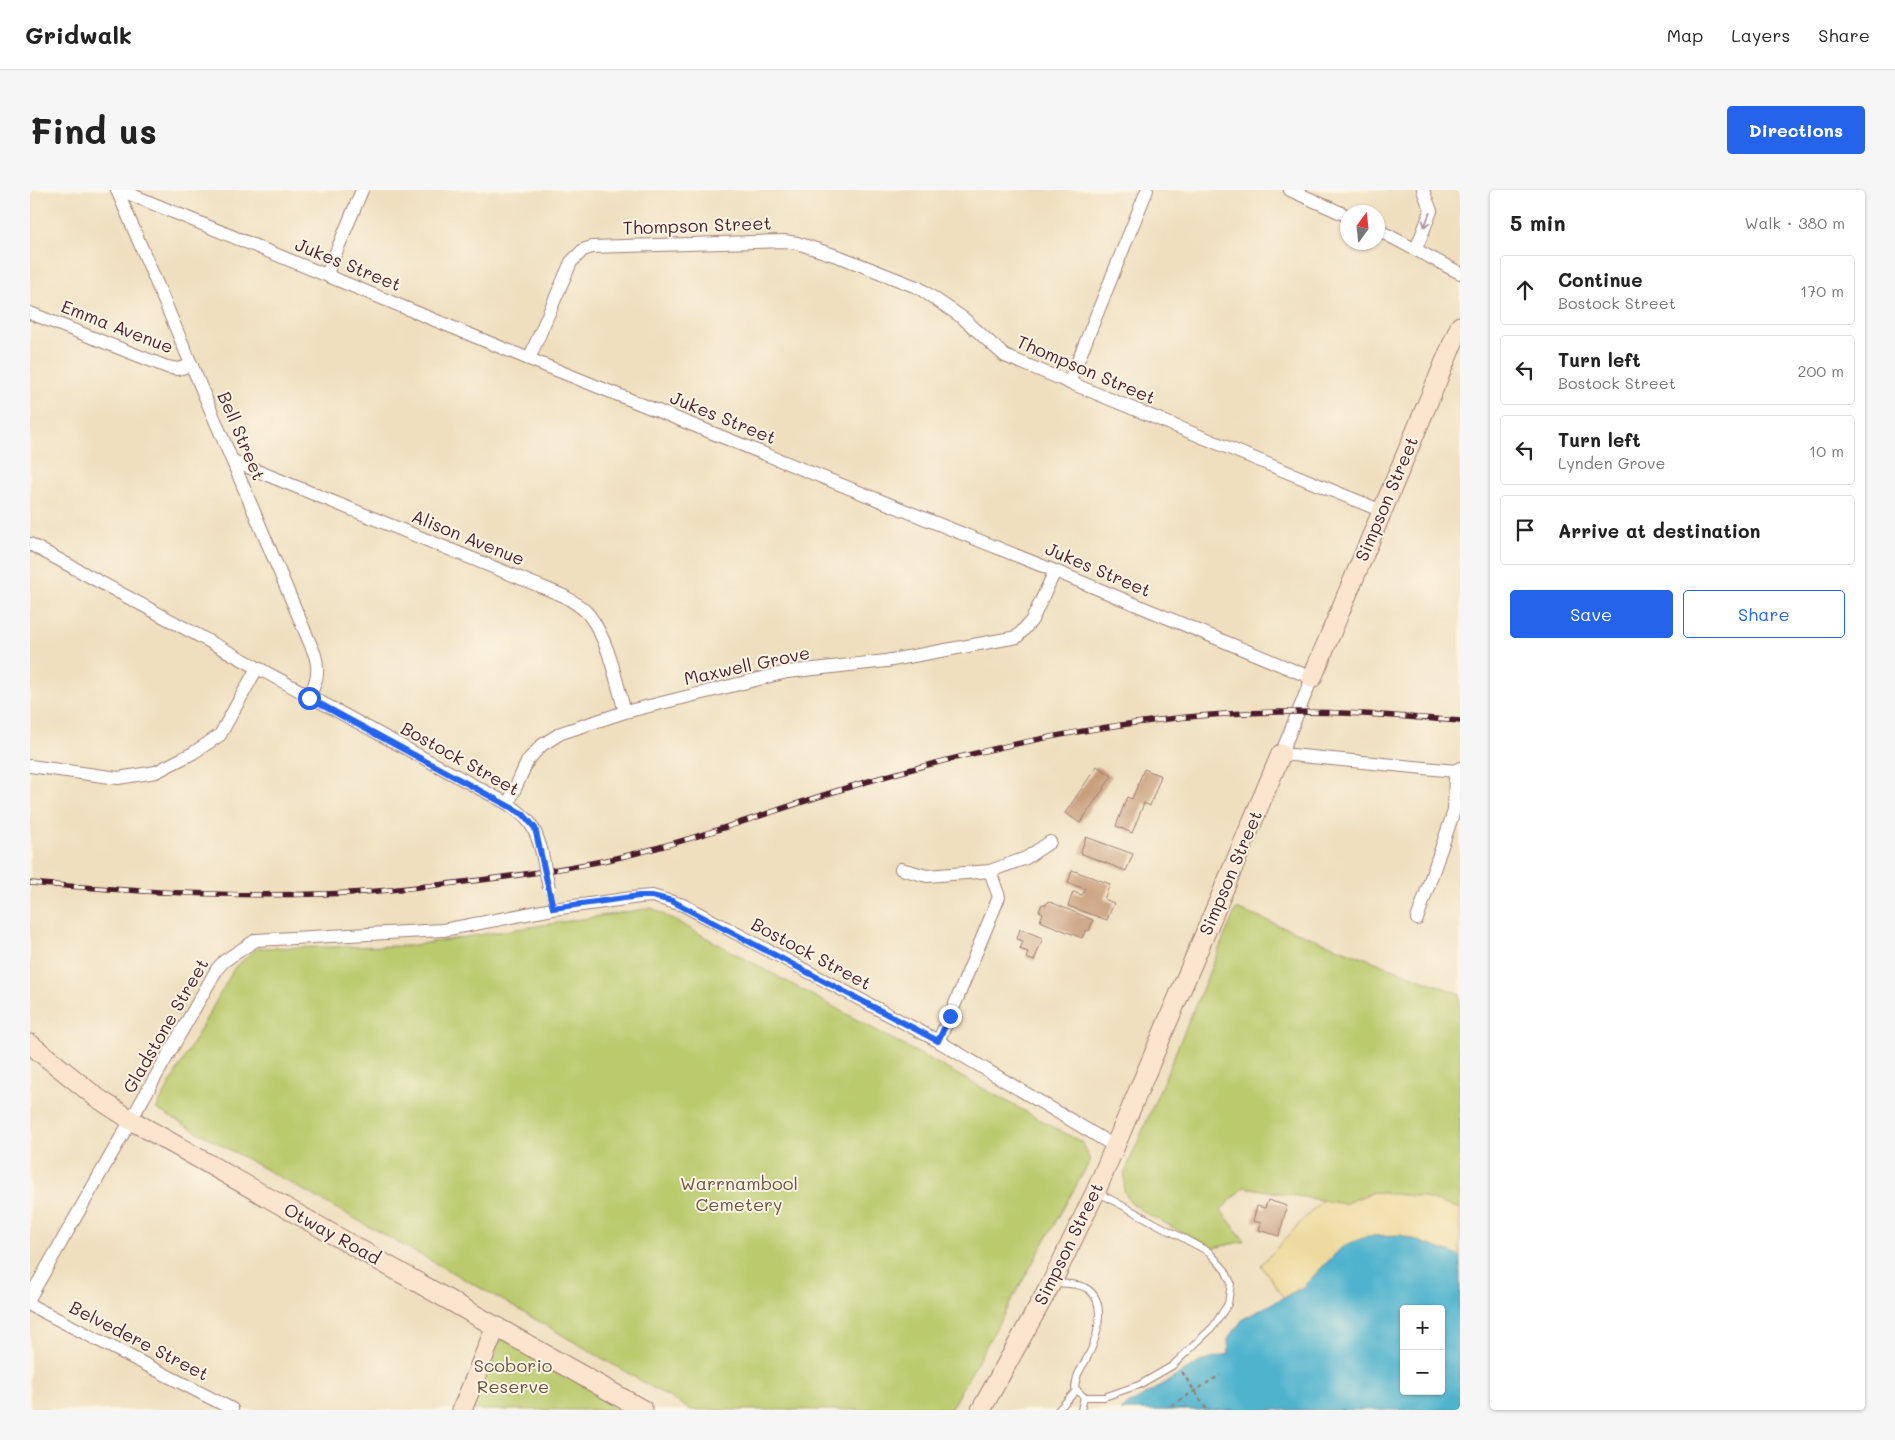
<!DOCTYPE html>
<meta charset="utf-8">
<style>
body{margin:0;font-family:Mali,sans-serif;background:#f6f6f6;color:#222}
.controls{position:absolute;right:15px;bottom:15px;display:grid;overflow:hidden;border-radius:5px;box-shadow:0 1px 4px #0004}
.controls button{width:45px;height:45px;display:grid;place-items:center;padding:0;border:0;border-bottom:1px solid #e0e0e0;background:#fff;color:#222;font:25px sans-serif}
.compass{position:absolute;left:1310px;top:15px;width:45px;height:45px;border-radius:50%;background:#fff;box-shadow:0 1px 4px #0004;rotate:15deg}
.stop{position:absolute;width:15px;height:15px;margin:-11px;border:4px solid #2563eb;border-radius:50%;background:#fff}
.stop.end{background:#2563eb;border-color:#fff;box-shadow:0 1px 5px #0008}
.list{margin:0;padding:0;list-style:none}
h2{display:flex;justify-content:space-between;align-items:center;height:65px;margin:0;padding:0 20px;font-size:21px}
h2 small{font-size:16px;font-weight:400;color:#767676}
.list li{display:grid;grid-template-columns:32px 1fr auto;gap:15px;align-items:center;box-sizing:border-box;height:70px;margin:0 10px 10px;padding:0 10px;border:1px solid #e0e0e0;border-radius:5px}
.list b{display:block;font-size:19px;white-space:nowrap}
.list p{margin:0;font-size:16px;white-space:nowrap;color:#767676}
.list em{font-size:16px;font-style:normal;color:#767676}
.actions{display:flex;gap:10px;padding:15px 20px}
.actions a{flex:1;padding:11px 0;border:1px solid #2563eb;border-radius:5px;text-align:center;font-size:18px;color:#2563eb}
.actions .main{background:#2563eb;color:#fff}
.icon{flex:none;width:28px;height:28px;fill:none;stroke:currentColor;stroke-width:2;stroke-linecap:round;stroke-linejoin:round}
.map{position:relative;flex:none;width:1430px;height:1220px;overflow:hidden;border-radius:5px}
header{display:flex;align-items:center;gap:30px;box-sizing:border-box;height:70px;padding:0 25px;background:#fff;border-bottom:1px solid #e0e0e0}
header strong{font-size:24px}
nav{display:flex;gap:28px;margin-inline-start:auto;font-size:18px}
.intro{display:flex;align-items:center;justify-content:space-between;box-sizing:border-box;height:120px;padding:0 30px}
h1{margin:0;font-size:35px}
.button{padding:12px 22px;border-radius:5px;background:#2563eb;color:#fff;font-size:18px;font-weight:700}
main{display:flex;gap:30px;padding:0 30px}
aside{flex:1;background:#fff;border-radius:5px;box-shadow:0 1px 4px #0004}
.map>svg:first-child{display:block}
.green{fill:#baca6d;stroke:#82744c}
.sand{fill:#eeda9e;stroke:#9c7c64}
.water{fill:#4fb3ce;stroke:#4c697c;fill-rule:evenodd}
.building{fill:#c89e7c}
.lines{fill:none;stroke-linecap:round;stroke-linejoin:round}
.lane-casing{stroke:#9c7f75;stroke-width:8}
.street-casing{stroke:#9c7f75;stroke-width:14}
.secondary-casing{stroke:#9c7f75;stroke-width:21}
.path{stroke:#9c7f75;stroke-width:2.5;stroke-dasharray:4 4;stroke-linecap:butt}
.lane{stroke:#fff;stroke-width:6}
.street{stroke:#fff;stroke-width:12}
.secondary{stroke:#fce5cf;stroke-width:19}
.rail-casing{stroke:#4a1f2b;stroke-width:5.5}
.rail{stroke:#fcf5e5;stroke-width:4;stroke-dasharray:11;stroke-linecap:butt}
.street-bridge-casing{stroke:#9c7f75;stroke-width:14;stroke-linecap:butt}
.street-bridge{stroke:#fff;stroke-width:12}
.oneway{stroke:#ae9aa0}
.route{stroke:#2563eb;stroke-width:6}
.labels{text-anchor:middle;stroke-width:4;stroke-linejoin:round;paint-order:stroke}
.street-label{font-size:18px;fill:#4a1f2b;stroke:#fcf5e5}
.park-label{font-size:18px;fill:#6c523f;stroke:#fcf5e5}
</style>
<header>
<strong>Gridwalk</strong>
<nav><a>Map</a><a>Layers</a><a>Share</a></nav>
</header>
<div class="intro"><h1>Find us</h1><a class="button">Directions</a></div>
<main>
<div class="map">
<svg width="1430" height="1220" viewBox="0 0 1430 1220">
<rect width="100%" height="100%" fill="#fcf5e5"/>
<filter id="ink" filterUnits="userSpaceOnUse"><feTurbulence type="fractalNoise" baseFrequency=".02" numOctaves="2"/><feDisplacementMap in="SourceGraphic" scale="10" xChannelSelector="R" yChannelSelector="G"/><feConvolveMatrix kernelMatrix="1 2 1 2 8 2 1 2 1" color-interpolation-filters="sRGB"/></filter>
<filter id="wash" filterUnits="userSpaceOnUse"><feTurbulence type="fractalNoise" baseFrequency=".0096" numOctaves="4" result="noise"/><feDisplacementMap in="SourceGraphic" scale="20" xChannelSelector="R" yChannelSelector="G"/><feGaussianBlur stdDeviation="1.12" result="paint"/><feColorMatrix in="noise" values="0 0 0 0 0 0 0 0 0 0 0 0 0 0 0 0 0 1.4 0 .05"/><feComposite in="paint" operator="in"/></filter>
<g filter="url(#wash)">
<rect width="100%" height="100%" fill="#efdfbf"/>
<g class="green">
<path d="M622,718L1053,953L1060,971L920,1220H661L472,1110L126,919L205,777L228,758L378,756Z"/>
<path d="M1206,719L1430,804V1019L1392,1007L1343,1002L1314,1014L1214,997L1191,1020L1215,1051L1183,1058L1117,1024L1099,1011L1094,1000L1095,982Z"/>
<path d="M466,1136L613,1220H432Z"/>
</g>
<path class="sand" d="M1343,1002L1392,1007L1430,1019V1066L1313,1056L1273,1097L1254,1108L1231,1075L1292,1010L1314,1014Z"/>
<path class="water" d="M1371,1045L1430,1066V1220H1090L1170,1172L1199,1164L1198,1149L1213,1129L1273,1097L1313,1056L1338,1046ZM1374,1119H1411V1201H1374Z"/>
<g id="blocks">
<g class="building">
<path d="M1067,576L1082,586L1050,633L1035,623Z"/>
<path d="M1114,579L1131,586L1120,616L1114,613L1102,643L1086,636L1097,607L1102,609Z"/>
<path d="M1056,647L1103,664L1096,681L1050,663Z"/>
<path d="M1042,680L1080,694L1074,709L1084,713L1077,730L1038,716L1043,702L1052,705L1055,699L1038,693Z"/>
<path d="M1018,711L1063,730L1059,741L1056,740L1052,748L1010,731L1013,723L1009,721L1012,714L1016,715Z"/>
<path d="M990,739L1013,748L1004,771L996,768L998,762L990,759L993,751L987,749Z"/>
<path d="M1238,1010L1257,1016L1249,1046L1229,1040L1231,1033L1223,1031L1227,1016L1235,1018Z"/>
</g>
</g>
</g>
<g filter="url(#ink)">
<use href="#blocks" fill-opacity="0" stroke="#9c7f75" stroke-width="1"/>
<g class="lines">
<defs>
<g id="lane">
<path d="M1025,1093C1035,1094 1051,1093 1059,1100C1077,1114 1067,1149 1058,1166C1051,1181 1047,1180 1045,1198L1054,1207H1074L1109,1195L1142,1176L1183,1137L1198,1114L1201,1093L1195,1080L1179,1062L1067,1002"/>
<path d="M1028,1220L1047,1200"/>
<path d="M1051,1220L1054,1207"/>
</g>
<g id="street">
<path d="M87,0L285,465C290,482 286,492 279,508"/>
<path d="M90,0L499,169L1025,381L1282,488L1251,564L1425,581L1430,578"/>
<path d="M1260,0L1318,26"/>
<path d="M1348,40L1430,83"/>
<path d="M1386,59L1401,21L1393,0"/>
<path d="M297,84L332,0"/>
<path d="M0,123L137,177L148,179L162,175"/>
<path d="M499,169L541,72L553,60L562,57L754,51L767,53L813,68L889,98L933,128L975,166L1352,321"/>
<path d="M1039,193L1117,0"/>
<path d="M203,271L534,406C542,411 553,417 559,425C579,451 586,491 595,522"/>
<path d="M0,354L478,614C499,628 504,635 511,659"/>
<path d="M0,576L88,588L126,582L163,563L190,545L226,480"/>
<path d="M478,614L498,570L512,555L531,543L595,522L757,482L856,471L987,447L1002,430L1025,381"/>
<path d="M871,679L897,686L960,681L969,707L920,826L908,851"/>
<path d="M960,681L996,668L1020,652"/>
<path d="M1387,729L1424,621L1425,581"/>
<path d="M0,1107L187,779L194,771L226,750L413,740L523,719L609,707L622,706L653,715L908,851L1086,957"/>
<path d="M0,1115L202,1219"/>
</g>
<g id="secondary">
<path d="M1282,488L1430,136"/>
<path d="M0,854L66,907L101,930L613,1220"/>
<path d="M432,1220L466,1136"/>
<path d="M951,1220L1022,1092L1066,1001L1251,564"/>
</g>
</defs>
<use href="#lane" class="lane-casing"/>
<use href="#street" class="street-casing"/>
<use href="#secondary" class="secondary-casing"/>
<g class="path">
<path d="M1152,1182L1177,1220"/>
<path d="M1142,1215L1190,1185"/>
</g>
<use href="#lane" class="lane"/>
<use href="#street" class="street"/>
<use href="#secondary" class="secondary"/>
<defs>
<path id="rail" d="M0,693C97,701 194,707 291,704C345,703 398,696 451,690C499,684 548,677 595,666C680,646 762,613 846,589C977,552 1112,524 1248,522C1309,521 1369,526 1430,531"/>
</defs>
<use href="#rail" class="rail-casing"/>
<use href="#rail" class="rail"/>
<defs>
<path id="street-bridge" d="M511,659L519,698"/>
</defs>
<use href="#street-bridge" class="street-bridge-casing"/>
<use href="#street-bridge" class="street-bridge"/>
</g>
<defs><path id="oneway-shaft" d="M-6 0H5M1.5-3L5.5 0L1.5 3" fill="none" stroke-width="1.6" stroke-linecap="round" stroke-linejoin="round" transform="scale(1.25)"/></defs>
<use class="oneway" href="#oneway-shaft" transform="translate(1397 30) rotate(111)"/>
</g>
<g class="lines" filter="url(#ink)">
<path class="route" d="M279,508L493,624L505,638L523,718L609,706H622L642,711L908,851L920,826"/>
</g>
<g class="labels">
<g class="street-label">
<text transform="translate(667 36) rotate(-2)" y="6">Thompson Street</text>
<text transform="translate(318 75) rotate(22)" y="6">Jukes Street</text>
<text transform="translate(87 137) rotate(21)" y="6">Emma Avenue</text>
<text transform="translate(1056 180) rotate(23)" y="6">Thompson Street</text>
<text transform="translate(693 228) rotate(22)" y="6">Jukes Street</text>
<text transform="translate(211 246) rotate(67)" y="6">Bell Street</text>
<text transform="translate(1357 309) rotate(-67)" y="6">Simpson Street</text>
<text transform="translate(438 348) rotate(22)" y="6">Alison Avenue</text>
<text transform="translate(1068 380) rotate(23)" y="6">Jukes Street</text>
<text transform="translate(717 476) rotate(-12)" y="6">Maxwell Grove</text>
<text transform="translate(430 569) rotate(29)" y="6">Bostock Street</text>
<text transform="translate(1201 683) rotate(-67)" y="6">Simpson Street</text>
<text transform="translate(781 764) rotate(28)" y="6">Bostock Street</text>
<text transform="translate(136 836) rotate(-60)" y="6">Gladstone Street</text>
<text transform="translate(302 1044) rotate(29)" y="6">Otway Road</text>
<text transform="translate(1039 1054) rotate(-64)" y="6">Simpson Street</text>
<text transform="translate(109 1151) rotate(27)" y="6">Belvedere Street</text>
</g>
<g class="park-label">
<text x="709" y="1000">Warrnambool<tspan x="709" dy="21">Cemetery</tspan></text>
<text x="483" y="1182">Scoborio<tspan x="483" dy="21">Reserve</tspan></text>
</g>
</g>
</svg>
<div class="controls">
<button>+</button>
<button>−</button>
</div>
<svg class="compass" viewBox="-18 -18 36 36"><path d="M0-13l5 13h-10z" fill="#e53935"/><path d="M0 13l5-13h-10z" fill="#767676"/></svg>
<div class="stop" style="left:279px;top:508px"></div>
<div class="stop end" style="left:920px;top:826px"></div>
</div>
<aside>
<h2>5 min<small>Walk · 380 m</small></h2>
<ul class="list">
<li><svg class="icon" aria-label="ahead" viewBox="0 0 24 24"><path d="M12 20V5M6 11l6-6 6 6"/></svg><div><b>Continue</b><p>Bostock Street</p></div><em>170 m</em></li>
<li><svg class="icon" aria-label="left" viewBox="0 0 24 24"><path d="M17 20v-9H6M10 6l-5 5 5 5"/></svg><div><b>Turn left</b><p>Bostock Street</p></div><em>200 m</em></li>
<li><svg class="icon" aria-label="left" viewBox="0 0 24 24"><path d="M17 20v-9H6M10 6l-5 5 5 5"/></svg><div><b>Turn left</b><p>Lynden Grove</p></div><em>10 m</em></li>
<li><svg class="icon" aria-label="arrive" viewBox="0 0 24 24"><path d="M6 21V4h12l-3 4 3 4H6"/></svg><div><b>Arrive at destination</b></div></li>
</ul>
<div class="actions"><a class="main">Save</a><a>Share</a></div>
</aside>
</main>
